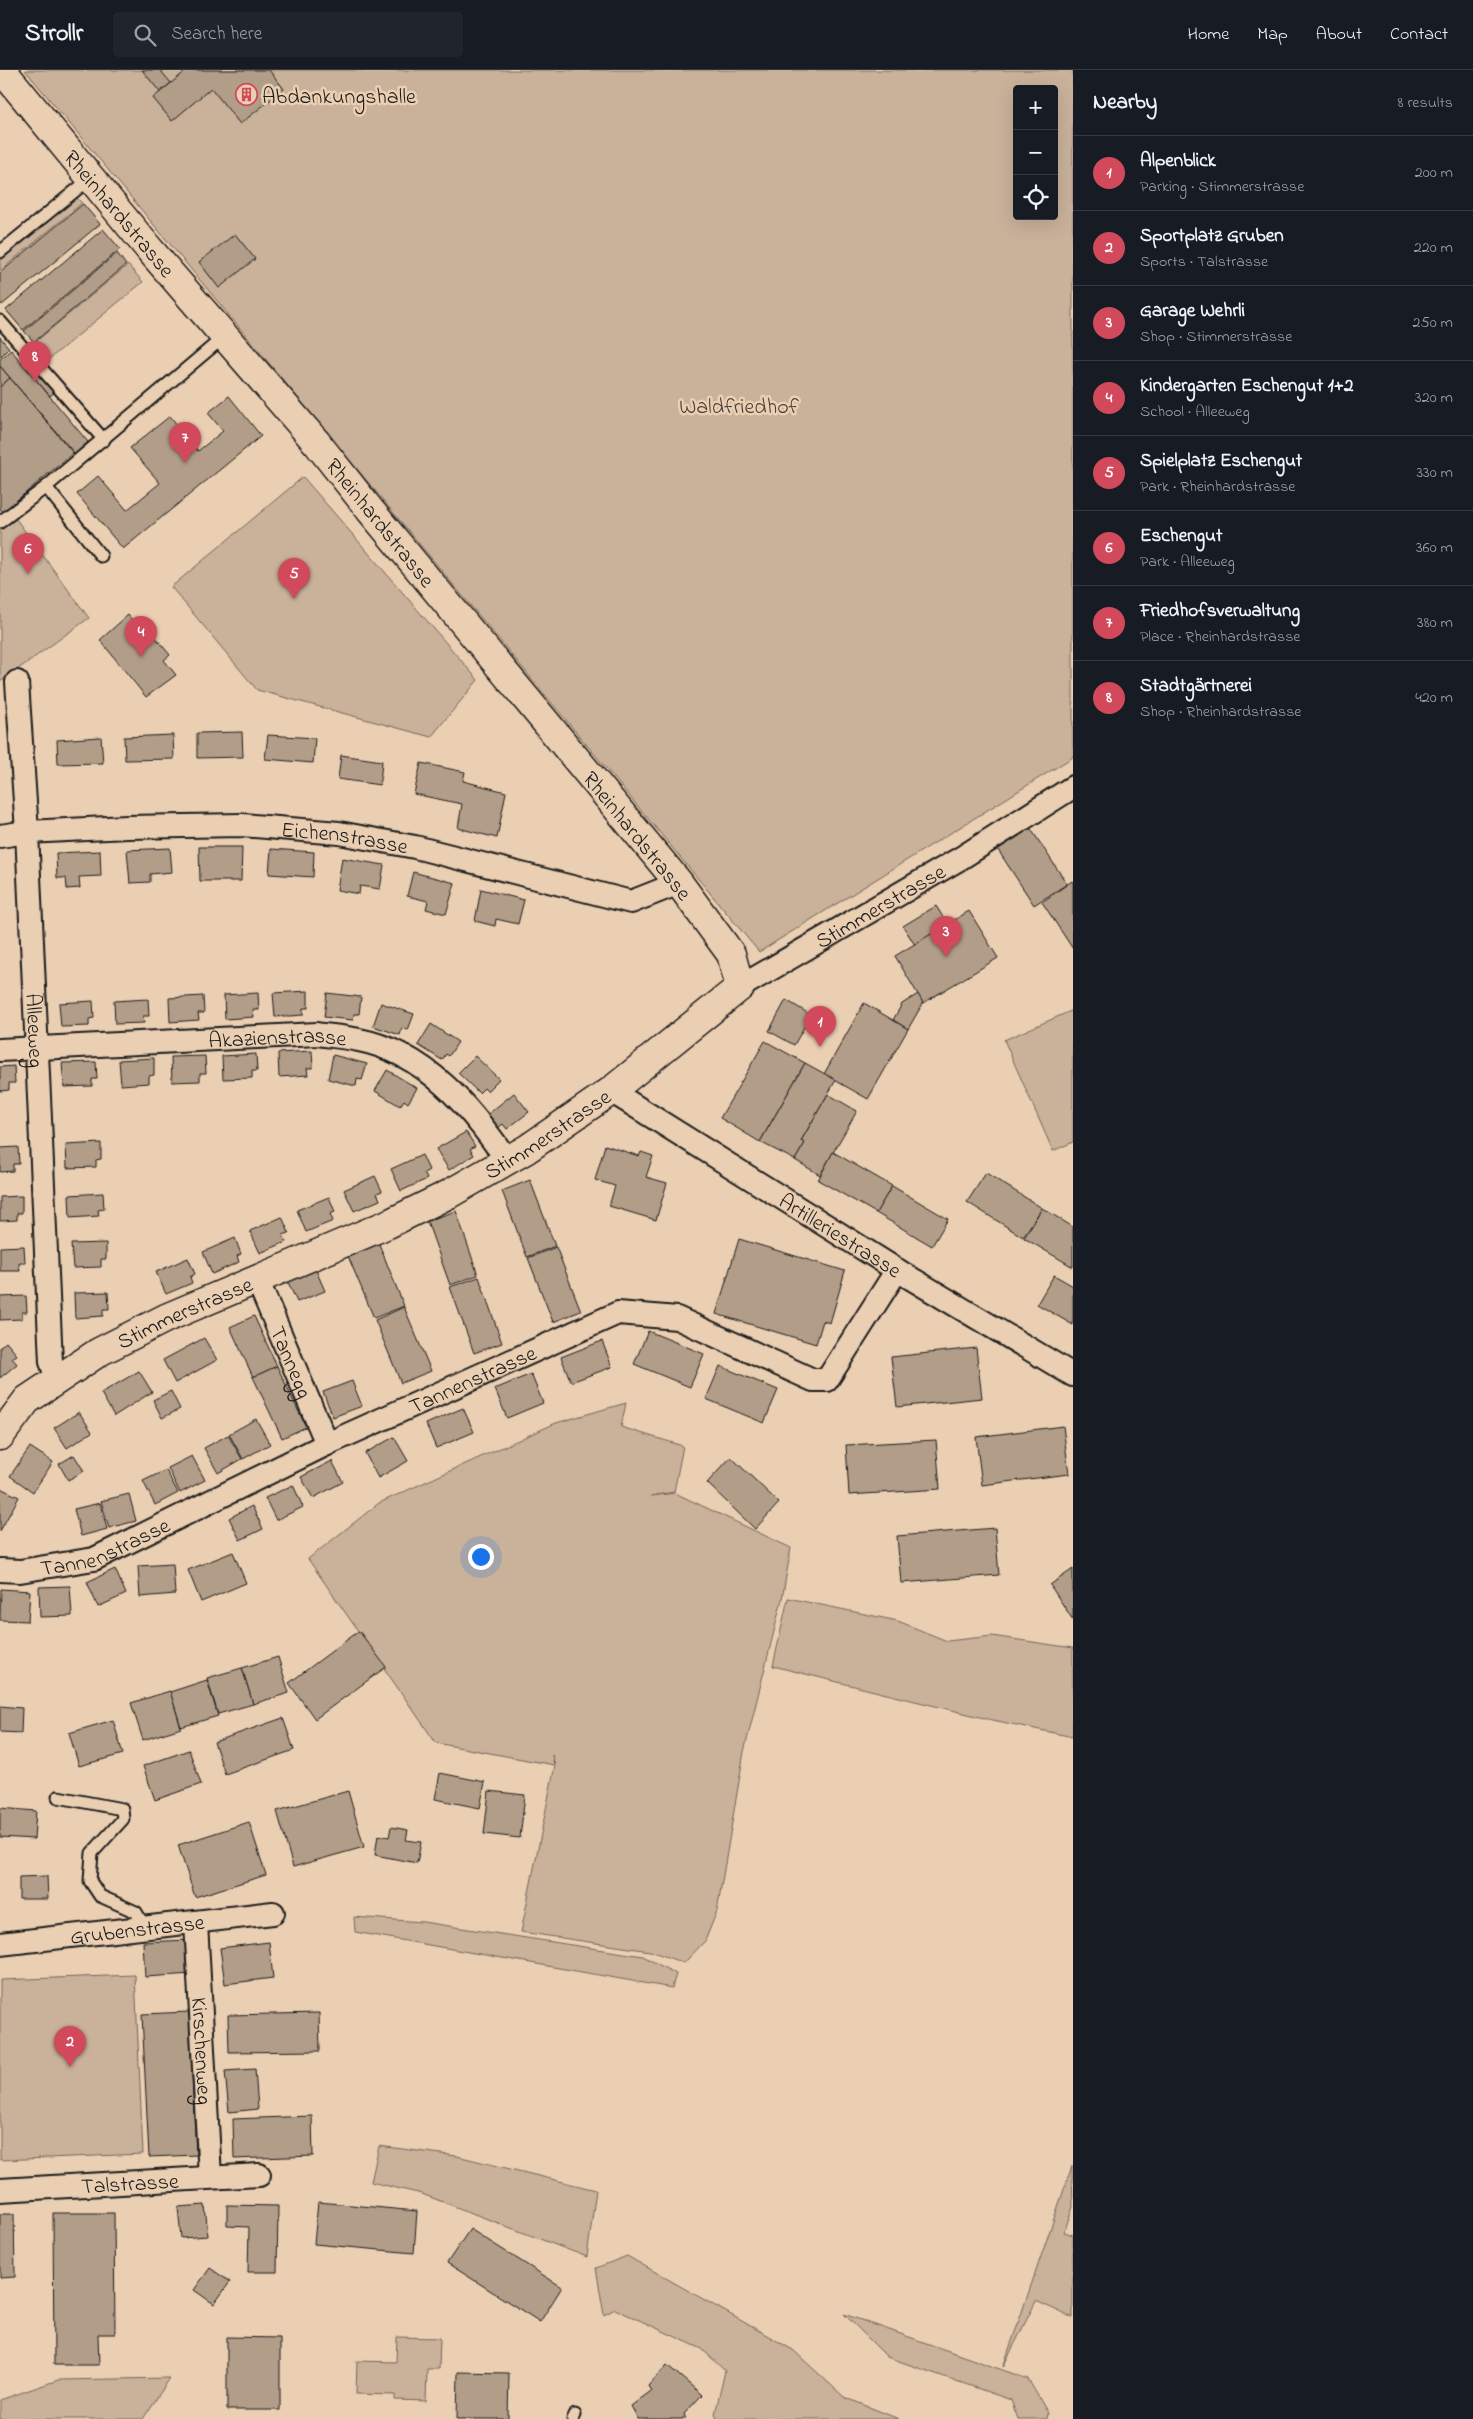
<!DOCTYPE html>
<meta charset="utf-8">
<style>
body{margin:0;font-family:"Indie Flower",sans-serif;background:#20242c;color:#f1f3f6}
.controls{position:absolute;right:15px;top:15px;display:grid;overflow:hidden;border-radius:5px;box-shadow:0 5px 20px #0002}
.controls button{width:45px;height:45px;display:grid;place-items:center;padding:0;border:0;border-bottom:1px solid #363941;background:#171b24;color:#f1f3f6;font:25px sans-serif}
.you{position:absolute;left:480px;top:1486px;width:18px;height:18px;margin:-12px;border:4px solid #fff;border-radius:50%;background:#1a73e8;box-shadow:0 0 0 8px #1a73e833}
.badge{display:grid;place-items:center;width:32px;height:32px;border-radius:50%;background:#d1495b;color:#fff;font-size:16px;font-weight:700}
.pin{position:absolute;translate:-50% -41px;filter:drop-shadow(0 1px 2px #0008)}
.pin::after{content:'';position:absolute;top:26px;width:18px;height:15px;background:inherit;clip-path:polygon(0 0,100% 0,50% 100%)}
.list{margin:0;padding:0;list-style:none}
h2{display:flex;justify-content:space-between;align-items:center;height:65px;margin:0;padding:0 20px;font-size:21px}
h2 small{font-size:16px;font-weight:400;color:#9ea1a6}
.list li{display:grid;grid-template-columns:32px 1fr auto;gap:15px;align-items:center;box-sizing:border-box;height:75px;padding:0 20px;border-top:1px solid #363941}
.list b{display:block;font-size:19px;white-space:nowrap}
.list p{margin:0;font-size:16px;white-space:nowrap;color:#9ea1a6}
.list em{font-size:16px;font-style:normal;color:#9ea1a6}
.icon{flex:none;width:28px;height:28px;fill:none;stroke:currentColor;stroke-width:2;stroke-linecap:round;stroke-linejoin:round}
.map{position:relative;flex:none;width:1073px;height:2349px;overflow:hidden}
header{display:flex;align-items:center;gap:30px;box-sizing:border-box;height:70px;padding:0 25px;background:#171b24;border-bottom:1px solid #363941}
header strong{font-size:24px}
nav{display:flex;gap:28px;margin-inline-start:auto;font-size:18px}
.search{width:350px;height:45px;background:#20242c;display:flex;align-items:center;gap:12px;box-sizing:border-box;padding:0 18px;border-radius:5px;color:#9ea1a6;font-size:19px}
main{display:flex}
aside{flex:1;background:#171b24}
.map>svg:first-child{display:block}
.green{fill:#c9b19a;stroke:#72665b;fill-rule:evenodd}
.building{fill:#b29d89;stroke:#1c1c1c}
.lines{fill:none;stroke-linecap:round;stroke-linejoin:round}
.service-casing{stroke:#1c1c1c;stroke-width:15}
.minor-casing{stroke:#1c1c1c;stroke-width:26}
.tertiary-casing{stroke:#1c1c1c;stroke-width:31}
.service{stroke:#ebcfb2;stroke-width:11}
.minor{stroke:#ebcfb2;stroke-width:22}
.tertiary{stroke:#ebcfb2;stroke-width:28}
.labels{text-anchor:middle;stroke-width:5;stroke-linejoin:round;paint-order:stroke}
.poi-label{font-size:22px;fill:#1c1c1c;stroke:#ebcfb2;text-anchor:start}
.street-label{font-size:22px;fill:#1c1c1c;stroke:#ebcfb2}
.park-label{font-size:22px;fill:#47413c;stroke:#ebcfb2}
</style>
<header>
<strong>Strollr</strong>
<div class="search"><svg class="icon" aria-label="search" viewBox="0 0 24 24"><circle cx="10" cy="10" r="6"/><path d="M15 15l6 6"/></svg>Search here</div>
<nav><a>Home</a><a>Map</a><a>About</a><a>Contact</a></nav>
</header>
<main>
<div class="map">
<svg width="1073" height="2349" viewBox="0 0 1073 2349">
<rect width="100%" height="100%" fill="#ebcfb2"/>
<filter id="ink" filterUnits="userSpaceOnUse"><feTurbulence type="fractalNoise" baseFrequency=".02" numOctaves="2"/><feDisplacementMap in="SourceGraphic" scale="10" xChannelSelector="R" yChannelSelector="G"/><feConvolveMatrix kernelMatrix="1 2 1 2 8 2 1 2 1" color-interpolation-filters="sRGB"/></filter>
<g filter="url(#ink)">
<g class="green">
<path d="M25,0H1073V687L759,882ZM1017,19H1054V146H1017Z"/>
<path d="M77,128L82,133L0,201V191Z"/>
<path d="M128,195L143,212L48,290L34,273Z"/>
<path d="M303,407L478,610L431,667L257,620L171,517Z"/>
<path d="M16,449L89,548L0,612V461Z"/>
<path d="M1073,940V1072L1053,1081L1004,970Z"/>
<path d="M626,1333L621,1357L683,1376L674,1422L651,1426L675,1423L791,1478L782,1529L744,1682L717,1841L705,1871L684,1893L650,1881L521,1862L555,1695L552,1685L554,1695L436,1673L308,1489L379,1433L556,1353Z"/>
<path d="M788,1528L898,1551L947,1571L992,1566L1073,1578V1667L988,1649L773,1596Z"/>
<path d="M354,1847L423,1852L643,1886L676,1904L672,1918L355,1862Z"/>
<path d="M135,1905L143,2084L0,2090V1910Z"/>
<path d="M379,2076L457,2086L596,2120L587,2187L422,2124L371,2112Z"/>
<path d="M1072,2096L1073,2137L1064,2162L1073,2165V2248L1036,2231L1003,2297Z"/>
<path d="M627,2186L793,2280L844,2327L899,2349H717L715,2344L725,2301L702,2279L615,2239L604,2245L596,2198Z"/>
<path d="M844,2244L1028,2309L1048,2343L1047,2349H1018L1011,2330L887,2287Z"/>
<path d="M397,2267L440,2268L439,2299H427L426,2331L395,2330V2325L356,2324L357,2291L396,2292Z"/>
<path d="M170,2308L143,2349H0V2330L58,2310Z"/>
</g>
<g class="building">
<path d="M142,0H160L171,13L160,22Z"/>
<path d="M187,0H269L284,19L240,54L211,18L172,51L153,28Z"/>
<path d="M83,134L100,154L2,235L0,232V203Z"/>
<path d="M103,159L120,179L23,260L6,240Z"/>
<path d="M235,164L255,189L219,218L199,192Z"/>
<path d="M117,183L126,195L34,272L24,261Z"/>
<path d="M0,267L9,278L0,287Z"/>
<path d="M11,280L88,372L75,384L0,296V289Z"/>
<path d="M27,287L56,321L50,326L21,292Z"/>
<path d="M0,296L10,308L0,317Z"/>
<path d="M10,308L73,383L3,442L0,439V317Z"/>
<path d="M229,326L261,366L123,479L77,424L98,406L127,440L160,413L130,378L170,346L198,381L223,361L208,343Z"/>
<path d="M128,545L136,555L142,551L170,585L164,590L176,605L146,627L100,570Z"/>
<path d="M242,662L243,687L197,688V663Z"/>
<path d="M173,665L174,689L125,690L124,667Z"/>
<path d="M268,665L315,668L313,693L265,689Z"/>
<path d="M101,667L103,693L58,694L57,670Z"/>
<path d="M341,685L382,691L380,715L338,709Z"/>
<path d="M421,693L465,702L463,711L506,722L497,768L458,758L462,734L414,724Z"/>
<path d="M1027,753L1067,814L1034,835L994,774Z"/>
<path d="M199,777H242L241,811H200Z"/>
<path d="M170,778L172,802L150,804V812L130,813L127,780Z"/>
<path d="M271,779L314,782L313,807L269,804Z"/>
<path d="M100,781L101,806L79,807L80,818L67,819L66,808H57L56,783Z"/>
<path d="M342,788L384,795L380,819L360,816L359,824L337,820Z"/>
<path d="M413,802L455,813L446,844L426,839L428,831L407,826Z"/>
<path d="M1072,811L1073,812V879L1042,832Z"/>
<path d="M481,819L524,830L518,854L496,849L495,856L475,851Z"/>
<path d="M936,836L948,855L915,875L903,856Z"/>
<path d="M969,841L998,888L923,933L895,886Z"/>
<path d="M308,921V938H303V945L275,947L273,923Z"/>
<path d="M258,923L259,940H253L254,947L225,949L224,925Z"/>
<path d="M327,923L361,927L359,944H354L353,950L324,947Z"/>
<path d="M918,924L923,933L908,959L893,950L902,934Z"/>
<path d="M203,926L204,943H198L199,950L170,952L169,928Z"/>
<path d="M148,929L149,946H143L144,953L115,954L114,931Z"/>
<path d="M786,930L811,945L794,975L769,961Z"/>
<path d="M93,931L94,948L89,949V956L61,957L59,933Z"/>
<path d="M381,933L414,944L408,960L402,958L400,965L373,956Z"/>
<path d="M864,933L908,959L868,1029L824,1004Z"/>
<path d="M431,954L458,972L449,986L446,984L442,990L418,975Z"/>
<path d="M765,971L805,993L760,1072L720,1048Z"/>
<path d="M312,981L313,998H307L308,1005L279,1007L278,983Z"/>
<path d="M256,984L257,1001H252V1008L223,1009L222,986Z"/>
<path d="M333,985L367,994L362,1010L357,1009L356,1016L328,1009Z"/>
<path d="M205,986L206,1003H200V1011L172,1012L171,987Z"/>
<path d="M475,986L499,1009L487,1021L484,1018L479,1023L458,1003Z"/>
<path d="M154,988V1005L149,1006V1013L121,1015L119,990Z"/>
<path d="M96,992L97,1009H92V1016L64,1017L62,993Z"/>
<path d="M805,993L836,1010L801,1071L805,1073L795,1090L760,1072Z"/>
<path d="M14,996L15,1013H9V1020L0,1021V997Z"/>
<path d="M387,1000L417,1018L408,1033L404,1030L400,1036L375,1021Z"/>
<path d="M514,1023L529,1042L507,1059L503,1054L498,1058L488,1044Z"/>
<path d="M828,1024L857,1041L820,1105L795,1090L805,1073L801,1071Z"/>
<path d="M466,1062L475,1076L470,1079L474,1085L449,1100L436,1079Z"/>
<path d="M101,1073V1089L96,1090V1097L67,1098L66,1075Z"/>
<path d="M605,1075L639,1086L641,1082L653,1086L646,1107L667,1113L656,1150L609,1136L615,1116L595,1110Z"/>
<path d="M18,1077L19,1094H13V1101L0,1102V1078Z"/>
<path d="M833,1082L892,1116L876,1143L818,1110Z"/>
<path d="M422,1085L429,1100L424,1103L427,1109L401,1121L391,1099Z"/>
<path d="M986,1103L1042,1138L1023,1167L967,1132Z"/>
<path d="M375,1106L382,1121L377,1123L380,1130L354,1141L344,1120Z"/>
<path d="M530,1110L555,1176L527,1187L502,1121Z"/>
<path d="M892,1116L948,1149L932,1176L876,1143Z"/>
<path d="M103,1123L104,1139L98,1140L99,1146L70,1148L69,1125Z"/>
<path d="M22,1126V1143H17V1150L0,1151V1127Z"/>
<path d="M329,1127L335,1142L330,1144L333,1151L306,1162L297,1140Z"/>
<path d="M1042,1138L1073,1157V1197L1024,1168Z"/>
<path d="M456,1141L478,1205L450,1215L427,1151Z"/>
<path d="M282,1147L289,1163L283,1165L286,1172L260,1183L250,1161Z"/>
<path d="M235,1168L241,1184L237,1186L239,1192L212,1204L203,1182Z"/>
<path d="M739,1169L845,1201L830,1253L823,1251L816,1274L716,1244Z"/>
<path d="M106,1173V1189H101V1197L73,1198L71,1174Z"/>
<path d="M379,1174L404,1236L374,1248L348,1186Z"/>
<path d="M24,1176L25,1193H19L20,1201H0V1177Z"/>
<path d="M556,1177L581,1241L553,1252L528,1188Z"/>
<path d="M188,1188L195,1204L190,1207L192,1213L166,1224L156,1202Z"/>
<path d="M315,1198L325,1221L297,1232L287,1210Z"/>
<path d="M1054,1205L1073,1216V1255L1037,1234Z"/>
<path d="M479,1207L502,1273L474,1283L450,1217Z"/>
<path d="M108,1222L109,1239H103V1246L75,1248L74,1223Z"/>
<path d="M26,1226L27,1242H22V1249L0,1250V1227Z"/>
<path d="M404,1237L431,1301L401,1313L375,1250Z"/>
<path d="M254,1246L277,1296L253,1307L230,1257Z"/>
<path d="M648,1261L704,1284L690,1317L634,1294Z"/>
<path d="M204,1268L217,1290L175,1313L163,1290Z"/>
<path d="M602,1271L612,1297L571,1312L561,1287Z"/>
<path d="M6,1272L17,1285L12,1288L17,1294L0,1308V1277Z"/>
<path d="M976,1278L982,1328L897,1337L891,1287Z"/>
<path d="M277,1296L306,1357L282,1368L253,1307Z"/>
<path d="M720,1296L778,1320L764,1353L706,1329Z"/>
<path d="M139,1301L152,1322L114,1346L101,1323Z"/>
<path d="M531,1304L543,1333L507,1348L495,1319Z"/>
<path d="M352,1311L362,1336L333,1347L323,1322Z"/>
<path d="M171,1321L180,1339L162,1348L153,1330Z"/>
<path d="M463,1338L474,1362L436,1378L426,1354Z"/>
<path d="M79,1342L92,1362L67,1378L54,1358Z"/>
<path d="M256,1349L270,1374L243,1389L229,1364Z"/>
<path d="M1063,1356L1069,1404L982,1415L976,1367Z"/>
<path d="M228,1365L242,1389L218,1403L204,1378Z"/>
<path d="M394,1367L408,1391L378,1408L365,1383Z"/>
<path d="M936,1370L940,1419L849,1425L846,1375Z"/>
<path d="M30,1377L53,1392L33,1422L10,1406Z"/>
<path d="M74,1385L84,1401L68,1410L59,1394Z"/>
<path d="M192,1386L205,1410L180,1423L168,1398Z"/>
<path d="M731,1387L779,1433L755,1459L707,1413Z"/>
<path d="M332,1391L343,1412L313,1428L301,1407Z"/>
<path d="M166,1400L178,1423L155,1435L143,1411Z"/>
<path d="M293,1415L303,1437L276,1450L265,1428Z"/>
<path d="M0,1418L19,1427L0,1461Z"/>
<path d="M129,1424L136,1451L109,1458L101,1431Z"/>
<path d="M100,1433L107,1459L81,1466L74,1439Z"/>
<path d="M252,1436L263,1459L240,1470L229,1448Z"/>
<path d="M995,1458L999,1505L901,1513L897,1466Z"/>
<path d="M233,1482L246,1513L201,1532L188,1500Z"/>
<path d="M173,1494L175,1524L140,1527L138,1496Z"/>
<path d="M115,1499L126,1524L98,1537L87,1512Z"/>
<path d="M1073,1499V1550L1050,1515Z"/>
<path d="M70,1516L72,1546L40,1547L39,1517Z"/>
<path d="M1,1519L30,1521L28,1551L0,1550Z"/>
<path d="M359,1561L386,1597L315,1649L289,1613Z"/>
<path d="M278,1587L289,1623L253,1634L242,1598Z"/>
<path d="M242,1598L253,1634L218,1644L207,1608Z"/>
<path d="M207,1610L218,1646L181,1657L170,1622Z"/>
<path d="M170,1621L181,1658L143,1670L131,1633Z"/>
<path d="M0,1636L22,1638L21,1663L0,1662Z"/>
<path d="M283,1648L294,1680L225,1704L214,1672Z"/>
<path d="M113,1650L123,1684L79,1696L69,1663Z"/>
<path d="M189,1680L201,1714L155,1730L143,1696Z"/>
<path d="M440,1703L485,1712L480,1738L435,1729Z"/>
<path d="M348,1721L364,1777L293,1797L277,1741Z"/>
<path d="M489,1721L525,1725L520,1768L484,1764Z"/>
<path d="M0,1738L36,1741L34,1769L0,1767Z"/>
<path d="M249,1752L266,1805L195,1827L178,1775Z"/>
<path d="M391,1757L408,1760L406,1770L421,1772L417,1793L375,1785L378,1765L389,1767Z"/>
<path d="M47,1806L48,1829H19V1807Z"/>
<path d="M190,1870L192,1904L145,1907L143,1872Z"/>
<path d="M269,1872L273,1908L225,1914L220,1878Z"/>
<path d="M189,1942L196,2085L149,2087L142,1944Z"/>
<path d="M319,1943L320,1981L229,1982L228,1945Z"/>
<path d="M255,1999L258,2039L229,2042L225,2001Z"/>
<path d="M312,2046L313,2086L234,2089L233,2049Z"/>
<path d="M318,2132L417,2141L414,2183L314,2174Z"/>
<path d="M205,2135L208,2166L181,2168L178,2137Z"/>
<path d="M227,2135L278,2136L277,2202H248L249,2157L227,2156Z"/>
<path d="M53,2143H114L115,2264H98L99,2295H54Z"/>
<path d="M0,2144H14L15,2207L0,2208Z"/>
<path d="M470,2159L562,2217L540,2252L447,2193Z"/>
<path d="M210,2198L230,2212L214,2234L194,2220Z"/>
<path d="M227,2267L280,2268V2340H227Z"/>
<path d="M667,2295L702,2325L684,2344L686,2349H638L631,2336L651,2321L648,2316Z"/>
<path d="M458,2302L509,2303L508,2349H457Z"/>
</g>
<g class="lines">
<defs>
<g id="service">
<path d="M0,182L91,108"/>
<path d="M0,251L104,370"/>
<path d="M0,452L46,417"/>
<path d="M101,486L46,417L225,266"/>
<path d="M58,1727L122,1739L123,1749L92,1783L90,1811L100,1826L136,1842L145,1857"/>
<path d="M573,2349L575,2345"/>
</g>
<g id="minor">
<path id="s1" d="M17,612L27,762L51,1292L57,1308"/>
<path id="s2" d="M0,766L27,762L127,757L242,755L339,763L415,777L631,832L679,813"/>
<path id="s3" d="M740,917L961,788L1073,717"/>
<path id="s4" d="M0,980L317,964C330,966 345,967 359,970C426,983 470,1037 507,1090"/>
<path id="s5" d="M611,1021L897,1200L1073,1305"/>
<path id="s6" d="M257,1209L327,1374"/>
<path id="s7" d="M0,1500L20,1501L94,1489L327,1374L618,1243L677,1248L813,1310H827L897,1200"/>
<path id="s8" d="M196,1853L210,2107"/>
<path id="s9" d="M0,1874L273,1843"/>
<path id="s10" d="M0,2120L259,2105"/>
</g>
<g id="tertiary">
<path id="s11" d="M0,1366L27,1330L99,1282L166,1248L388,1154L449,1124L527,1079L611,1021L740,917L731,884L679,813L370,440L317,373L150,180L2,0"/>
</g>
</defs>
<use href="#service" class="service-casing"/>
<use href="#minor" class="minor-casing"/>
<use href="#tertiary" class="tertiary-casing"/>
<use href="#service" class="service"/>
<use href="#minor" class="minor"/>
<use href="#tertiary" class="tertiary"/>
</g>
</g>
<defs>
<symbol id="building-ring" viewBox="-11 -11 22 22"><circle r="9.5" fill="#ebcfb2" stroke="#d1495b" stroke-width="1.5"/><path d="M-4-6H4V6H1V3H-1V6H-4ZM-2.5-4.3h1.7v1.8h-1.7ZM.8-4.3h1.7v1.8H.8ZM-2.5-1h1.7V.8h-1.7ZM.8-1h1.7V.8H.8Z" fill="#d1495b"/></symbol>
</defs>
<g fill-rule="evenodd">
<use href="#building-ring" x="234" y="12" width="25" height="25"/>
</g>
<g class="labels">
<g class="poi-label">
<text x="262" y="33">Abdankungshalle</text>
</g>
<g class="street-label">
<text transform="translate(120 143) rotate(50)" y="8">Rheinhardstrasse</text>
<text transform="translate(381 452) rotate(51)" y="8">Rheinhardstrasse</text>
<text transform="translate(638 765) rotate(51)" y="8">Rheinhardstrasse</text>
<text dy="8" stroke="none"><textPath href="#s2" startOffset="346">Eichenstrasse</textPath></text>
<text dy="8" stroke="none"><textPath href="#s3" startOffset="162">Stimmerstrasse</textPath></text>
<text dy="8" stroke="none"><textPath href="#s1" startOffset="349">Alleeweg</textPath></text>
<text dy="8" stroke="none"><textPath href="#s4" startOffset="278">Akazienstrasse</textPath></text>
<text dy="8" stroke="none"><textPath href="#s11" startOffset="631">Stimmerstrasse</textPath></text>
<text dy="8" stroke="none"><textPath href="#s5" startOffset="271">Artilleriestrasse</textPath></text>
<text dy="8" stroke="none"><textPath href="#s11" startOffset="226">Stimmerstrasse</textPath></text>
<text dy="8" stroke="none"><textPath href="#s6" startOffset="90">Tannegg</textPath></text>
<text dy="8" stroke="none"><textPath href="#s7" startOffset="514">Tannenstrasse</textPath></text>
<text dy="8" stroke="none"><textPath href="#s7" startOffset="109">Tannenstrasse</textPath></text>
<text dy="8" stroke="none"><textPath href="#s9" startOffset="138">Grubenstrasse</textPath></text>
<text dy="8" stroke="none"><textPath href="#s8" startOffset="128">Kirschenweg</textPath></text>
<text dy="8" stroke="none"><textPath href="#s10" startOffset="130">Talstrasse</textPath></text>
</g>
<g class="park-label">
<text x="739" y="343">Waldfriedhof</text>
</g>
</g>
</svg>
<div class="controls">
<button>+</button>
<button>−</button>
<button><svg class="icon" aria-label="locate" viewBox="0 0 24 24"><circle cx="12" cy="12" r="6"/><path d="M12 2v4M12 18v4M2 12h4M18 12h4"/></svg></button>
</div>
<div class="you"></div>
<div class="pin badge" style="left:820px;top:977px">1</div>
<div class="pin badge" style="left:70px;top:1997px">2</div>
<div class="pin badge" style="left:946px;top:887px">3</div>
<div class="pin badge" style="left:141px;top:587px">4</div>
<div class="pin badge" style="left:294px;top:529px">5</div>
<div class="pin badge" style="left:28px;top:504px">6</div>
<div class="pin badge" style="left:185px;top:393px">7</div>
<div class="pin badge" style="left:35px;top:312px">8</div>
</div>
<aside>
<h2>Nearby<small>8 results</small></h2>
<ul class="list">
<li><span class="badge">1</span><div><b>Alpenblick</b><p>Parking · Stimmerstrasse</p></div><em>200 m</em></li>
<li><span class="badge">2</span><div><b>Sportplatz Gruben</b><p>Sports · Talstrasse</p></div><em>220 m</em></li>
<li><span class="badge">3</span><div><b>Garage Wehrli</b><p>Shop · Stimmerstrasse</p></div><em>250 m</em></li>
<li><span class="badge">4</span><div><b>Kindergarten Eschengut 1+2</b><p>School · Alleeweg</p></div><em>320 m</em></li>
<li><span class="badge">5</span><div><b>Spielplatz Eschengut</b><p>Park · Rheinhardstrasse</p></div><em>330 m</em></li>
<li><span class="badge">6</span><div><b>Eschengut</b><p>Park · Alleeweg</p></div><em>360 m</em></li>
<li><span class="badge">7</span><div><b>Friedhofsverwaltung</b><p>Place · Rheinhardstrasse</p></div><em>380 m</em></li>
<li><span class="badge">8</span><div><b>Stadtgärtnerei</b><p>Shop · Rheinhardstrasse</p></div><em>420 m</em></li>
</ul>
</aside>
</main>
